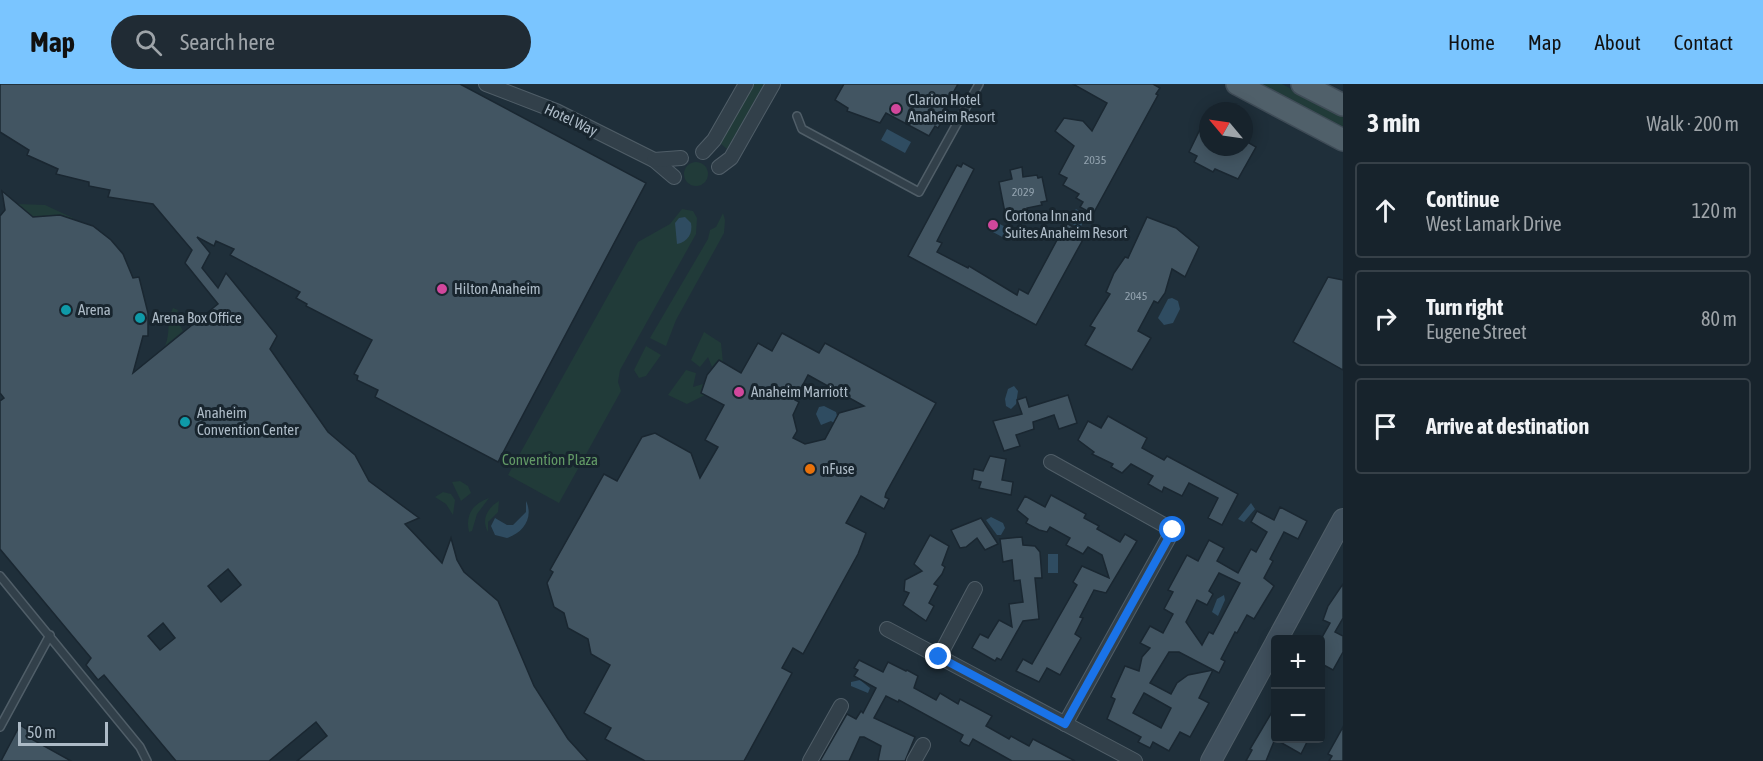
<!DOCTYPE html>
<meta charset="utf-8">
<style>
body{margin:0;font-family:"Asap Condensed",sans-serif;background:#202b34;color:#f1f3f6}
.controls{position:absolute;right:18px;bottom:18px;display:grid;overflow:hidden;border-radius:6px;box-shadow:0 3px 15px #0003}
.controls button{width:54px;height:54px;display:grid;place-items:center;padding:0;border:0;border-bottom:2px solid #364048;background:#17232c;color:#f1f3f6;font:30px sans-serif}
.compass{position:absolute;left:1199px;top:18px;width:54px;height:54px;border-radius:50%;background:#17232c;box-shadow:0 3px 15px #0003;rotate:299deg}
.scale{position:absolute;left:18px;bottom:15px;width:90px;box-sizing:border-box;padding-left:6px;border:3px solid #adbbc7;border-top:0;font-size:16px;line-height:21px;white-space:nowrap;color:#adbbc7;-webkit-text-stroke:4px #18252e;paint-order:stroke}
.stop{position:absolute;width:18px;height:18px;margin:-14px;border:4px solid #1a73e8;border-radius:50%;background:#fff}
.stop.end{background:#1a73e8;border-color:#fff;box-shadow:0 2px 6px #0008}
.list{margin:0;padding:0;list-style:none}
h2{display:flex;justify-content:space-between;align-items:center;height:78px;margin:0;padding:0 24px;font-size:26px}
h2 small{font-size:20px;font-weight:400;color:#9ea4a9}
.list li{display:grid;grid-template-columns:39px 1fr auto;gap:18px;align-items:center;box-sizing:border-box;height:96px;margin:0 12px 12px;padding:0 12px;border:2px solid #364048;border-radius:6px}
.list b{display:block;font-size:22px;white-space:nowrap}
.list p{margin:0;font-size:20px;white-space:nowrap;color:#9ea4a9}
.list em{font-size:20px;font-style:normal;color:#9ea4a9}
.icon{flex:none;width:33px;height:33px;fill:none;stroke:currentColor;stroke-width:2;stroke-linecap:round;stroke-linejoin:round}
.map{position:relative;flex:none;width:1343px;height:677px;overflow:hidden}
header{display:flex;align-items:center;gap:36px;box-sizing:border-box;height:84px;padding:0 30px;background:#7ac5ff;color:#111}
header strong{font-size:28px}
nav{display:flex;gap:33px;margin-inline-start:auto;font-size:21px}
.search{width:420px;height:54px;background:#202b34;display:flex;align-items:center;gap:15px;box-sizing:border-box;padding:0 21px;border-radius:33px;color:#9ea4a9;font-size:22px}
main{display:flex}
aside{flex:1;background:#17232c}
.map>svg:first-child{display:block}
.green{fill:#213b39}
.water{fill:#2f4c61}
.building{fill:#425562;stroke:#1a2731;stroke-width:1.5;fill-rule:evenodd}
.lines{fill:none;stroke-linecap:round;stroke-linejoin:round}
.lane-casing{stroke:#505e68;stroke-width:10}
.street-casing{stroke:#505e68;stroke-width:16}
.secondary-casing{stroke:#505e68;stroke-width:22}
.primary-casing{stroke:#3f4c57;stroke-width:24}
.lane{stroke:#32404a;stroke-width:7}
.street{stroke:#32404a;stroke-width:14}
.secondary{stroke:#40505d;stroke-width:20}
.primary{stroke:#50606a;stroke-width:21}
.route{stroke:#1a73e8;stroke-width:8}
.hotel-dot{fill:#d1479c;stroke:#18252e;stroke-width:2}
.culture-dot{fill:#0f9aa8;stroke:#18252e;stroke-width:2}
.food-dot{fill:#e8710a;stroke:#18252e;stroke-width:2}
.labels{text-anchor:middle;stroke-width:6;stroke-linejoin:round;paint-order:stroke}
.number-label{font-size:12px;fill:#92a2ae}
.poi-label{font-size:15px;fill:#adbbc7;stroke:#18252e;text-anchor:start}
.street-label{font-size:15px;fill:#adbbc7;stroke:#18252e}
.park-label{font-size:15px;fill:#629965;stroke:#18252e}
</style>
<header>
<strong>Map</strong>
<div class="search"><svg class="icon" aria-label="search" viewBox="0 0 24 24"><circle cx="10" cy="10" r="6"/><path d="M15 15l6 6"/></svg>Search here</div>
<nav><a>Home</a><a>Map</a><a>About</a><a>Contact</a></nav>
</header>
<main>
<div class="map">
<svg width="1343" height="677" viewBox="0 0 1343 677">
<rect width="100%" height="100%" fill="#1f2f3a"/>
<g class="green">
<path d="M753,0H764L727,65L720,59Z"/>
<path d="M1259,0H1282L1343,32V43Z"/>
<circle cx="696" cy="90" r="12"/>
<path d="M17,120L45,121L75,135L60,131L23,135Z"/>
<path d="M682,125L693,127L697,134L696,150L620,286L618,298L621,307L559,419L508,391L638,158L670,140Z"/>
<path d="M723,129L725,136L724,149L676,236L666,262L650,254L708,155L710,146L716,143Z"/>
<path d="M173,224L178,226L176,233L183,247L165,262C171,248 166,237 173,224Z"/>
<path d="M704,248L721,259L723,279L718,276L712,283L708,273L700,283L691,276Z"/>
<path d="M646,262L661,271L646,292L639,294L634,286Z"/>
<path d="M686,286L696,289L693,303L703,300L701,309L705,311L687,320L668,311Z"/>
<path d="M460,397L468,402L471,409L461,417L452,398Z"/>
<path d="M443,408L451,410L455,416L453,431L446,420L435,413Z"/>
<path d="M489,414L477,430L472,447L469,448C465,430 473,420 489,414Z"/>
<path d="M499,417L498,428L488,438V448C481,436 487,424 499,417Z"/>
</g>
<g class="water">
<path d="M887,45L911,58L905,69L881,56Z"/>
<path d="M1076,125L1087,131L1080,144L1067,137Z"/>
<path d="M685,133L691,139C693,149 688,158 677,160L675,139L679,134Z"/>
<path d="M996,138L1011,146L1006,155L991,147Z"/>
<path d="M1172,214L1178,217L1180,225L1173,239L1164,241L1158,234L1168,215Z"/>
<path d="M1014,302L1018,307L1016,320L1011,325L1006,322L1005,315L1008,305Z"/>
<path d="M824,322L836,328L837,332L853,341L840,343L831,337L821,341L816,330L819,323Z"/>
<path d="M526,417C534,434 523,449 507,454L495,451L491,442L495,434L507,441H513L526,428Z"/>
<path d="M1251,419L1255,425L1244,438L1238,435Z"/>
<path d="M991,433L1003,439L1005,444L1001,451H997L986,436Z"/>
<rect x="1048" y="470" width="10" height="19"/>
<path d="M1224,511L1225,516L1218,532L1212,528L1217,515Z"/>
<path d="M860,596L870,604L868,609L851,602V598Z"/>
</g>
<g class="building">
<path d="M0,0H460L646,99L498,378L375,313L378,306L357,296L358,292L354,290L372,256L306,222L307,220L296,214L300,208L230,171L234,165L216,157L214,162L197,153L210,169L202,184L218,204L226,189L277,252L270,265L328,348L355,371L369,397L419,434L405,440L442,479L451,454L457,476L464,488L498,517L534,602L568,655L588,677H297L327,652L316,638L269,677H176L104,591L98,596L86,581L91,574L0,465V317L4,314L0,309V132L5,126L2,107L33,133L60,131L93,142L111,156L123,170L133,194L139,193L148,229V252H143L133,289L218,220L185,179L192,166L153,120L108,113L110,106L89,102V98L56,90L58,85L27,71L29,66L0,48ZM228,485L241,501L221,518L208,502ZM163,539L175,554L160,566L148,552Z"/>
<path d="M844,0H958L939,34L943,36L938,44L935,42L929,52L886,29L880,39L847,27L848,24L835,16Z"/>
<path d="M1073,0H1153L1160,4L1156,10L1158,11L1093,130L1080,123L1083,118L1076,114L1079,110L1063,101L1067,94L1059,90L1074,62L1055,47L1064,34L1083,37L1092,47L1107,19Z"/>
<path d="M1208,29V63H1244V56L1256,63L1238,95L1215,85L1213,88L1194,78L1197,72L1189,68Z"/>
<path d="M963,79L974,85L937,157L942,159L937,168L968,184L969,182L1017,211L1019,205L1028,210L1064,143L1068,140L1086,150L1036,241L908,172L957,81L961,83Z"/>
<path d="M1022,83L1023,93L1037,91L1038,94L1042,93L1047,117L1041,118L1042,121L1027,124L1028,132L1012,135L1010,128L1005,129L999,98L1012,95L1010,86Z"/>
<path d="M1147,133L1176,144L1199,163L1185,193L1172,185L1165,209L1158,219L1154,217L1138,247L1151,254L1132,286L1085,261L1095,244L1090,242L1110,210L1106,208L1114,189L1125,173L1128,174Z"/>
<path d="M1328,193L1343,196V286L1293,258Z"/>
<path d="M782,249L819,269L825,259L936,319L886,409L885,413L889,415L884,425L861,412L846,439L866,449L858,470L803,570L793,564L782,584L792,589L744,677H645L605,655L611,644L584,629L610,581L591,570L588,555L568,544L564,529L554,523L547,499L553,488L550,486L604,390L617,397L642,353L655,349L691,369L700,394L718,363L705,356L724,321L701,309L707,291L719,276L741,289L758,259L772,267ZM808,291L864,322L839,329L825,355L805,360L793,354L797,347L793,331L799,318L795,316Z"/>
<path d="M1068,311L1077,339L1059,345L1054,331L1033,338L1034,345L1016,351L1020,362L1004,367L993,337L1022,330L1017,316L1026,313L1029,323Z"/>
<path d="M1108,332L1147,354L1142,364L1164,376L1167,372L1238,410L1222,441L1208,434L1218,414L1189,399L1182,412L1164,403L1162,408L1148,400L1153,392L1131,380L1122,389L1111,383L1113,380L1092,370L1094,368L1078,356L1088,337L1101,344Z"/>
<path d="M990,372L1006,375L1002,396L1013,398L1011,411L979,404L981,398L972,396L974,385L983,387Z"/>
<path d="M1051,411L1086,430L1084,434L1099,442L1097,445L1120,458L1125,450L1137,457L1106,509L1094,506L1080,533L1083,534L1075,550L1081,554L1060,591L1047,584L1039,598L1016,587L1023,575L1032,580L1077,501L1073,498L1082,482L1109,494L1102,471L1088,463L1083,470L1066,461L1070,454L1050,443L1047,448L1039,446L1026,439L1028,435L1017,426L1025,412L1045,423Z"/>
<path d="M1280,423L1307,437L1298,455L1284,448L1270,475L1273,477L1264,494L1274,502L1254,535L1247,531L1237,549L1235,548L1221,575L1225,577L1219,589L1179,568H1169L1150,599L1171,610L1177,599L1188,591L1213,586L1199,614L1209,619L1190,653L1180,648L1169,667L1153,658L1150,664L1138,658L1141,653L1107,635L1115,615L1111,613L1125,582L1139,587L1142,573L1150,564L1140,559L1150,542L1163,549L1173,530L1164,525L1173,508L1168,506L1187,471L1198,477L1209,456L1224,464L1217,477L1238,489L1251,465L1256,468L1267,448L1251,438L1257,427L1274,436ZM1219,489L1240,499L1213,550L1209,548L1202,561L1186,538L1197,516L1207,521L1213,510L1209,507ZM1144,609L1171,624L1161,644L1133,629Z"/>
<path d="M981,434L998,460L985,466L977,454L966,463L960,464L951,446Z"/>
<path d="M930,451L949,462L942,481L945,483L942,490L934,500L938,502L929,519L934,522L926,537L903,521L909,509L904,507L905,496L922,487L914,480Z"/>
<path d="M1022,453L1023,461L1035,462L1040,468L1042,494H1035L1039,535L1023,537L1001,576L997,574L995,577L972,564L980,550L988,554L999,536L1012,543L1009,520L1023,518L1020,496L1014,497L1012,476L1003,478L1000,455Z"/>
<path d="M1343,500V534L1335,548L1343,552V568L1333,586L1320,579V557L1330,539L1323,536L1328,522Z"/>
<path d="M859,576L883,588L888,578L906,587L907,586L918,592L914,604L936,616L940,609L958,620L960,615L992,632L986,642L1009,655L1011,652L1029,662L1033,655L1075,677H1012L973,655L969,662L964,660L960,657L963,651L899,616L898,618L886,612L874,634L915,653L905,677H878L881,662L864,653H860L849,677H820L847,630L856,635L861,627L863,629L876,604L854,592L858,586L854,584Z"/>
<path d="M1275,623V654H1309L1301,670L1275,655L1266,677H1246L1252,666L1250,665Z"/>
<path d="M20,641L29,647L26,652L71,677H1Z"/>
<path d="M1343,643V677H1329L1332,672L1328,670Z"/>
</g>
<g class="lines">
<defs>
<g id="lane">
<path d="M797,32L802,45L919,108L979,0"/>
<path d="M0,492L140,663L147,677"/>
<path d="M0,643L50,551"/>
</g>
<g id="street">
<path d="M486,0L556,27L654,76L674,93"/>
<path d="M703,68L714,56L746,0"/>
<path d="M654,76L681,74"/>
<path d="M719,83L731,74L773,0"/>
<path d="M1051,378L1173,446L1065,640"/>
<path d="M887,545L1135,677"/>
<path d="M939,573L975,505"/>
<path d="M810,677L841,622"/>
<path d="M914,677L923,661"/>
</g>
<g id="secondary">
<path d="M1277,556L1343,435"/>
<path d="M1211,677L1276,558"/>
</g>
<g id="primary">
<path d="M1237,0L1343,56"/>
<path d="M1302,0L1343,21"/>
</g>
</defs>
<use href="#lane" class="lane-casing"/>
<use href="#street" class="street-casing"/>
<use href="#secondary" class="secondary-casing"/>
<use href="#primary" class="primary-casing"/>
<use href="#lane" class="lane"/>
<use href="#street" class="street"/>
<use href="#secondary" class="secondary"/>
<use href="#primary" class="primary"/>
</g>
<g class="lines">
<path class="route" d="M939,573L1065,640L1173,446"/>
</g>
<g class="hotel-dot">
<circle cx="896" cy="25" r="6"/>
<circle cx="993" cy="141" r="6"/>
<circle cx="442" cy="205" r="6"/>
<circle cx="739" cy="308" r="6"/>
</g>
<g class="culture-dot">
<circle cx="66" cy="226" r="6"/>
<circle cx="140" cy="234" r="6"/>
<circle cx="185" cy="338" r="6"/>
</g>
<circle class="food-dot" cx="810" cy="385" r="6"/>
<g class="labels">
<g class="number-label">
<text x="1095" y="80">2035</text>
<text x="1023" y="112">2029</text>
<text x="1136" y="216">2045</text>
</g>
<g class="poi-label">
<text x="908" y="21">Clarion Hotel<tspan x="908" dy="17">Anaheim Resort</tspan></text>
<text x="1005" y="137">Cortona Inn and<tspan x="1005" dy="17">Suites Anaheim Resort</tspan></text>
<text x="454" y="210">Hilton Anaheim</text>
<text x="78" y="231">Arena</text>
<text x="152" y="239">Arena Box Office</text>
<text x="751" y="313">Anaheim Marriott</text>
<text x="197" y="334">Anaheim<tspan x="197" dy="17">Convention Center</tspan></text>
<text x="822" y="390">nFuse</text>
</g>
<g class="street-label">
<text transform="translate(571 36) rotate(25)" y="5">Hotel Way</text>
</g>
<g class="park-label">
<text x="550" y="381">Convention Plaza</text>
</g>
</g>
</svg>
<div class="controls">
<button>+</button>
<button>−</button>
</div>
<svg class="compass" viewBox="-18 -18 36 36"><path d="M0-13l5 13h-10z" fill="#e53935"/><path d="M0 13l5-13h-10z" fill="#9ea4a9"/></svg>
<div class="scale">50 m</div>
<div class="stop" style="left:1173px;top:446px"></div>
<div class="stop end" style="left:939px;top:573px"></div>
</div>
<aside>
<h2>3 min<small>Walk · 200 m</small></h2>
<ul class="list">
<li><svg class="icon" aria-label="ahead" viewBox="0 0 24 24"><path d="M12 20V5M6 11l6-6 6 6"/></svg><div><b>Continue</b><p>West Lamark Drive</p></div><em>120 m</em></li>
<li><svg class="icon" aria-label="right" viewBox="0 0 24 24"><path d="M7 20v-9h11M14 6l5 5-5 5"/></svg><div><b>Turn right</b><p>Eugene Street</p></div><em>80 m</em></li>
<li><svg class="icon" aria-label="arrive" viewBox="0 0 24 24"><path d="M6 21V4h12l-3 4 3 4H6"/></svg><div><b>Arrive at destination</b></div></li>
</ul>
</aside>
</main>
